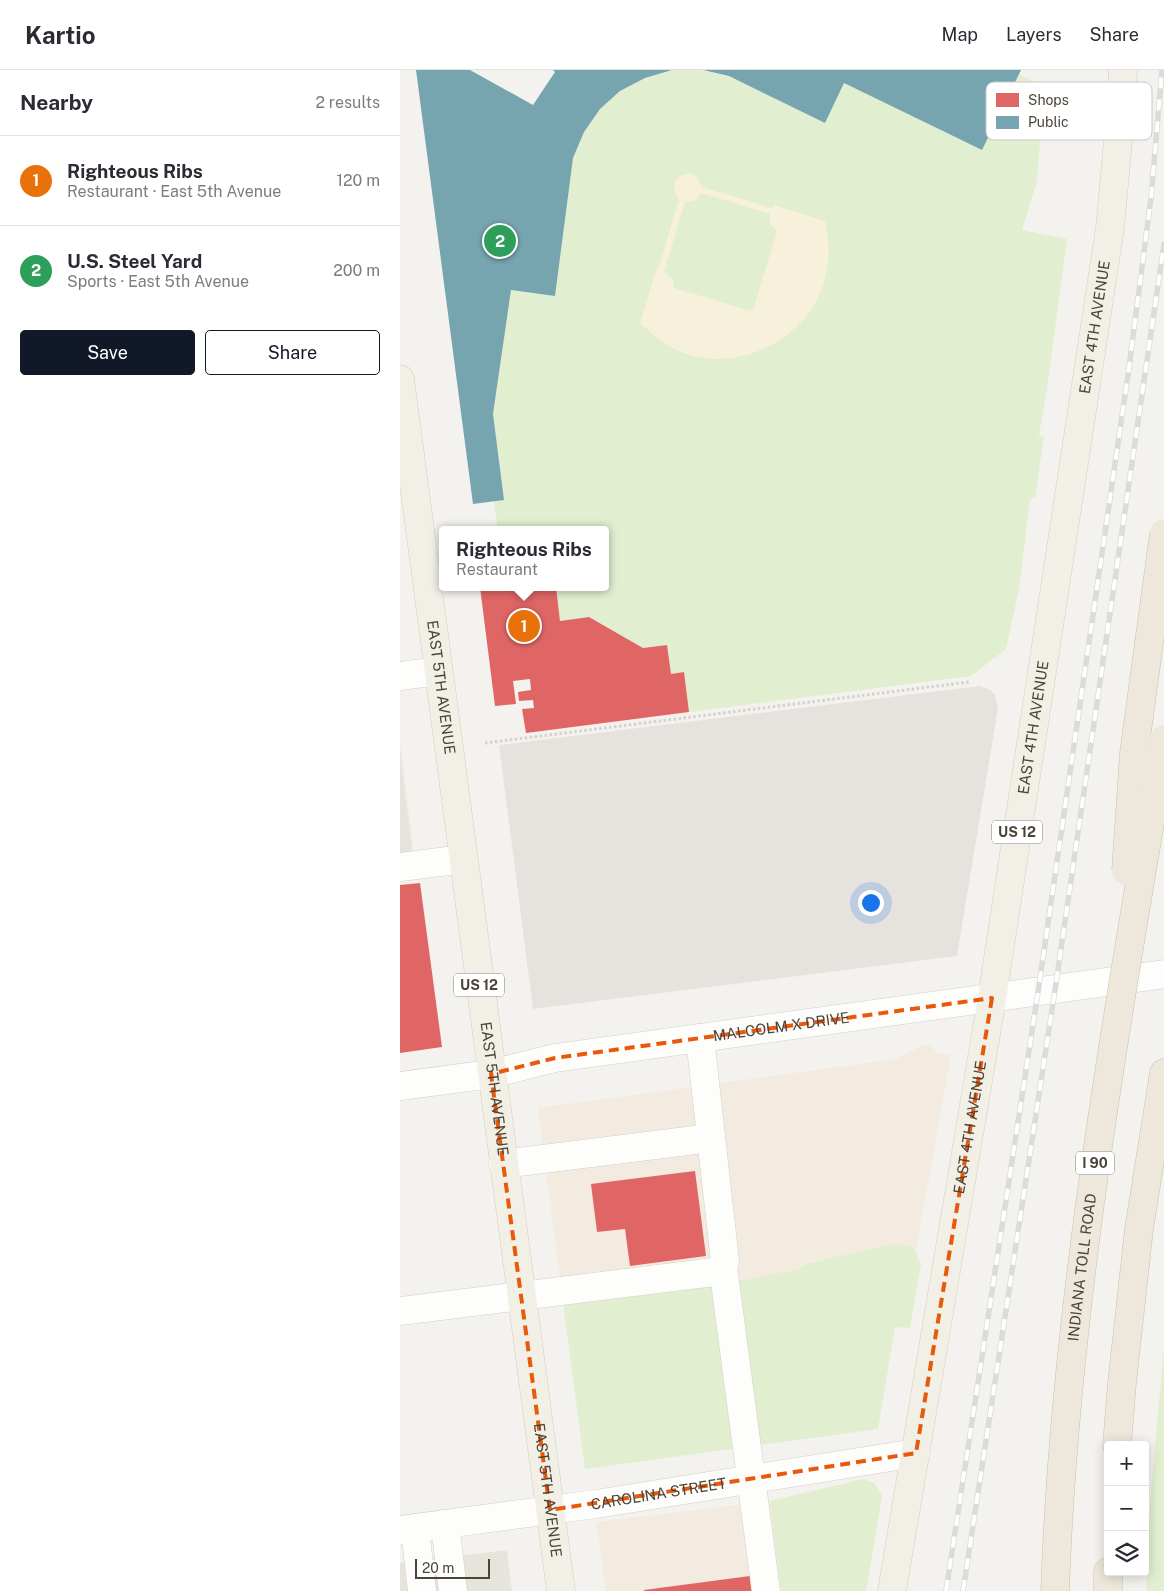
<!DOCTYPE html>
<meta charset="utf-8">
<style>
body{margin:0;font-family:"Public Sans",sans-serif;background:#f2f2f3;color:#2b2b33}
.controls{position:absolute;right:15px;bottom:15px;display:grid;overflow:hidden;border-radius:5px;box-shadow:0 2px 12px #0003}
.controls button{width:45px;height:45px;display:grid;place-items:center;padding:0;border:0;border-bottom:1px solid #e1e1e2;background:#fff;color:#2b2b33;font:25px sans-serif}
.scale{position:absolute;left:15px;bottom:12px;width:75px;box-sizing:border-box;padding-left:5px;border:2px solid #4b4439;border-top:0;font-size:14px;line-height:18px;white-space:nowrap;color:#4b4439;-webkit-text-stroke:4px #fff;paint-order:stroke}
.you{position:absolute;left:470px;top:832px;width:18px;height:18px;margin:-12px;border:4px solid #fff;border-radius:50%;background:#1a73e8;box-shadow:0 0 0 8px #1a73e833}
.badge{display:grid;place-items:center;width:32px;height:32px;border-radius:50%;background:#111827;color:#fff;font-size:16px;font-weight:700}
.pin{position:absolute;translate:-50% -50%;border:2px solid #fff;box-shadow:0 1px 5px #0006}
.popup{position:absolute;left:39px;top:456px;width:170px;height:65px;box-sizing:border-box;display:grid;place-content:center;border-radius:5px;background:#fff;filter:drop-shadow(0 1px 4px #0005);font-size:16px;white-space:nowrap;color:#7c7c81}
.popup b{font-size:19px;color:#2b2b33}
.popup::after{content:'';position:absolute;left:50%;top:100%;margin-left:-10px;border:10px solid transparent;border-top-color:#fff}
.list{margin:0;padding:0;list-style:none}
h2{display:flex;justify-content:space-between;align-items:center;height:65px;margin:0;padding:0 20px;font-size:21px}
h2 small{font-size:16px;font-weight:400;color:#7c7c81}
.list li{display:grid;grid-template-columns:32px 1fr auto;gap:15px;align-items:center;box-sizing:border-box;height:90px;padding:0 20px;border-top:1px solid #e1e1e2}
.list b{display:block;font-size:19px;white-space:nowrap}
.list p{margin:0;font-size:16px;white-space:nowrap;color:#7c7c81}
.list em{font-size:16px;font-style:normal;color:#7c7c81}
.actions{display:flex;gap:10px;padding:15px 20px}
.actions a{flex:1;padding:11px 0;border:1px solid #111827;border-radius:5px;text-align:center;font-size:18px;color:#111827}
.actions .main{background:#111827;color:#fff}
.icon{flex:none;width:28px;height:28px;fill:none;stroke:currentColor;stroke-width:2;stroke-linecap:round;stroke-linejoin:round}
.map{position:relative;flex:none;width:764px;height:1521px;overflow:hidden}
header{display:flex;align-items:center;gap:30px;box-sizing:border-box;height:70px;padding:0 25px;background:#fff;border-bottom:1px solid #e1e1e2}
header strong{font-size:24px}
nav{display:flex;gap:28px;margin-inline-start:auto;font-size:18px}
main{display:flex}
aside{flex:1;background:#fff}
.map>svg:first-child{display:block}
.residential{fill:#e7e4dc}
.commercial{fill:#f3ebdf}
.green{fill:#e1eecf}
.sand{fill:#f7f0da;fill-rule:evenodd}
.parking{fill:#e6e3df}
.shops{fill:#e06666}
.public{fill:#76a5af}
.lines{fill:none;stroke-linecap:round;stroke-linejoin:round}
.minor-casing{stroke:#d2d0cb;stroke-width:29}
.major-casing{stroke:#d6cebb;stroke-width:29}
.highway-casing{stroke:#ccbfa9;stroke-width:29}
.path{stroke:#d3d2cc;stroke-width:3;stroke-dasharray:2.5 2.5;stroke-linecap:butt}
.minor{stroke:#fdfdfc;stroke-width:28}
.major{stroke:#f2efe6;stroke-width:28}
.highway{stroke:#ede8db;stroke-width:28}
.rail-casing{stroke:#dbdbda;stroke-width:5.5}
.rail{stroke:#fff;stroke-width:4;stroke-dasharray:11;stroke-linecap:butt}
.highway-bridge-casing{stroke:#ccbfa9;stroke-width:29;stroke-linecap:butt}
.highway-bridge{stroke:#ede8db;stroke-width:28}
.marked{fill:none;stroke:#e8590c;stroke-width:4;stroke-dasharray:10 6;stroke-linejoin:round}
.labels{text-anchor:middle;stroke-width:5;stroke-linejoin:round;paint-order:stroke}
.shield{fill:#fff;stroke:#817c74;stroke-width:1}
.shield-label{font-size:14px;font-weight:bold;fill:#4b4439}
.street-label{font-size:15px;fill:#4b4439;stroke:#fff}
.key{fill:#fff;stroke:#c9c7c4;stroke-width:1}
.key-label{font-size:14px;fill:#4b4439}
</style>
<header>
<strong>Kartio</strong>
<nav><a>Map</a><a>Layers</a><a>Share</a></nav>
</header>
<main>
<aside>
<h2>Nearby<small>2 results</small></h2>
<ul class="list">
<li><span class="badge" style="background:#e8710a">1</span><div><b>Righteous Ribs</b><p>Restaurant · East 5th Avenue</p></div><em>120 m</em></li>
<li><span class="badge" style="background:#2e9e5b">2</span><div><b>U.S. Steel Yard</b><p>Sports · East 5th Avenue</p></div><em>200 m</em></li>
</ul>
<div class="actions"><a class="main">Save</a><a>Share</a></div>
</aside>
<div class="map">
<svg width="764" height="1521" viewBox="0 0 764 1521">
<rect width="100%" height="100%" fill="#f4f2ee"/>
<path class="residential" d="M107,1480L112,1521H0V1493Z"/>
<g class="commercial">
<path d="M0,668L14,781L0,787Z"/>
<path d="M522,975H530L534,978L536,983L551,985L516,1182L509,1176L409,1192L395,1200L316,1215L163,1233L138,1038L496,989Z"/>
<path d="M370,1431L381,1521H206L196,1452Z"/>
</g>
<g class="green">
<path d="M273,0H299L329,6L425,53L444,13L582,80L619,4L644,17L637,111L622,160L667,169L647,319L639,365L644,366L635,428L630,429L619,519L606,579L571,606L289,642L284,603L271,604L267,575L243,578L189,547L160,551L156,517H205V460H98L94,431L104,430L93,344L111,220L155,226L173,88L184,62L200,39L220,21L245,8Z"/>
<path d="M495,1174L509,1176L516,1182L521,1195L510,1258L495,1257L478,1359L185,1399L163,1233L316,1215L395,1200L409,1193Z"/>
<path d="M764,1277V1521H746L750,1434Z"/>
<path d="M464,1409L474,1413L482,1426L466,1521H381L370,1431Z"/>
</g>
<path class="sand" d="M289,103L297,107L302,117L372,138L374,135L425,151C430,173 430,193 423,215C405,273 331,306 277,280C262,273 251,263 240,253L256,200H258L279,129L275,123L274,114L280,106ZM301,123L370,144V154L377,161L354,237L352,240H348L274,218L273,209L264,202L285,132L294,131Z"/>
<g class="parking">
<path d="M580,616L590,620L595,625L598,638L557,886L133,939L99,675Z"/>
<path d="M0,681L12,780L0,786Z"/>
</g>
<g class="shops">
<path d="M80,517H156L160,551L189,547L243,578L267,575L271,604L284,602L289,642L126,663L122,639L134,638L133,630L119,631L118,622L131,620L130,609L113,611L116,634L95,636Z"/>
<path d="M20,813L42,977L0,983V815Z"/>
<path d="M295,1101L306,1186L230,1196L225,1159L197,1162L191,1114Z"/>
<path d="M350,1506L352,1521H244V1520Z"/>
</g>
<g class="public">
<path d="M16,0H70L133,35L155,2L153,0H272L245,8L220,21L200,39L184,62L173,88L155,226L111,220L93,344L104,430L73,434Z"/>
<path d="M303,0H621L582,80L444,13L425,53L329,6Z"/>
</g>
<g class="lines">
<defs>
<g id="minor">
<path d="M0,606L38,601"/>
<path d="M0,797L63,789"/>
<path id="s1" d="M0,1016L91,1004L155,988L764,904"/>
<path d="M103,1094L311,1068"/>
<path d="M323,1197L366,1521"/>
<path d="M0,1241L314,1202L323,1197L325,1191L300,968"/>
<path d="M45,1454L53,1521"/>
<path d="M15,1459L22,1521"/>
<path id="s2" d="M0,1460L196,1434L516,1383"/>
</g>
<g id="major">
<path id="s3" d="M0,309L161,1521"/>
<path id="s4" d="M492,1521L592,928L710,158L721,39L723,0"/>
</g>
<g id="highway">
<path d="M717,1375L722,1313L739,1159L764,1003"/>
<path d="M708,1521V1502"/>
</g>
</defs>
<use href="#minor" class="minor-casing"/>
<use href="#major" class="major-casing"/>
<use href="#highway" class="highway-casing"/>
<path class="path" d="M85,673L569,612"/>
<use href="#minor" class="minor"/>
<use href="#major" class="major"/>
<use href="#highway" class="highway"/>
<defs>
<g id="rail">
<path d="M546,1521L638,922L728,305L751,128L762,0"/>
<path d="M563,1521L655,920L764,174"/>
</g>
</defs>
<use href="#rail" class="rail-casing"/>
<use href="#rail" class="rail"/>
<defs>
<g id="highway-bridge">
<path d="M726,801L734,683L764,463"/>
<path id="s5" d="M655,1521C665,1234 717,951 764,669"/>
</g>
</defs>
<use href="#highway-bridge" class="highway-bridge-casing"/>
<use href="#highway-bridge" class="highway-bridge"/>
</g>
<path class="marked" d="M592,928L516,1383L150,1440L91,1004L155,988Z"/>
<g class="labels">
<g class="shield">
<rect x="592" y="750.5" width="50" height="23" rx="4"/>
<rect x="54" y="903.5" width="50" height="23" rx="4"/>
<rect x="676" y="1081.5" width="38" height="23" rx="4"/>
</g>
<g class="shield-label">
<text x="617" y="767">US 12</text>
<text x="79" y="920">US 12</text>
<text x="695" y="1098">I 90</text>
</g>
<g class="street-label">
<text dy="5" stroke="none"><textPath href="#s4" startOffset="1280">EAST 4TH AVENUE</textPath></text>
<text dy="5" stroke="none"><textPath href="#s3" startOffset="311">EAST 5TH AVENUE</textPath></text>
<text dy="5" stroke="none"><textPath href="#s4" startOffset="875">EAST 4TH AVENUE</textPath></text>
<text dy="5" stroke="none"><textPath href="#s1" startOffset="386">MALCOLM X DRIVE</textPath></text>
<text dy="5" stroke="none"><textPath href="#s3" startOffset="716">EAST 5TH AVENUE</textPath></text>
<text dy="5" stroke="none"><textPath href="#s4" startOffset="470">EAST 4TH AVENUE</textPath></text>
<text dy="5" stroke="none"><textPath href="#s5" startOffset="325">INDIANA TOLL ROAD</textPath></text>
<text dy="5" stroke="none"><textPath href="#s3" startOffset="1121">EAST 5TH AVENUE</textPath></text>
<text dy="5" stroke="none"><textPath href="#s2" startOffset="261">CAROLINA STREET</textPath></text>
</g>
</g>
<rect x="586" y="12" width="166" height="58" rx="8" class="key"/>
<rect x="596" y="23" width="23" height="14" fill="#e06666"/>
<rect x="596" y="46" width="23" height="13" fill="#76a5af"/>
<g class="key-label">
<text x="628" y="35">Shops</text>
<text x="628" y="57">Public</text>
</g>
</svg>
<div class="controls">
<button>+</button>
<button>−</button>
<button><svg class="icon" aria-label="layers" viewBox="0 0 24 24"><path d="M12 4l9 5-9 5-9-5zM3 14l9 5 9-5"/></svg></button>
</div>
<div class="scale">20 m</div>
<div class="you"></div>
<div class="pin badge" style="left:124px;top:556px;background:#e8710a">1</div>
<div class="popup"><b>Righteous Ribs</b>Restaurant</div>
<div class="pin badge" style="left:100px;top:171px;background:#2e9e5b">2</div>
</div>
</main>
